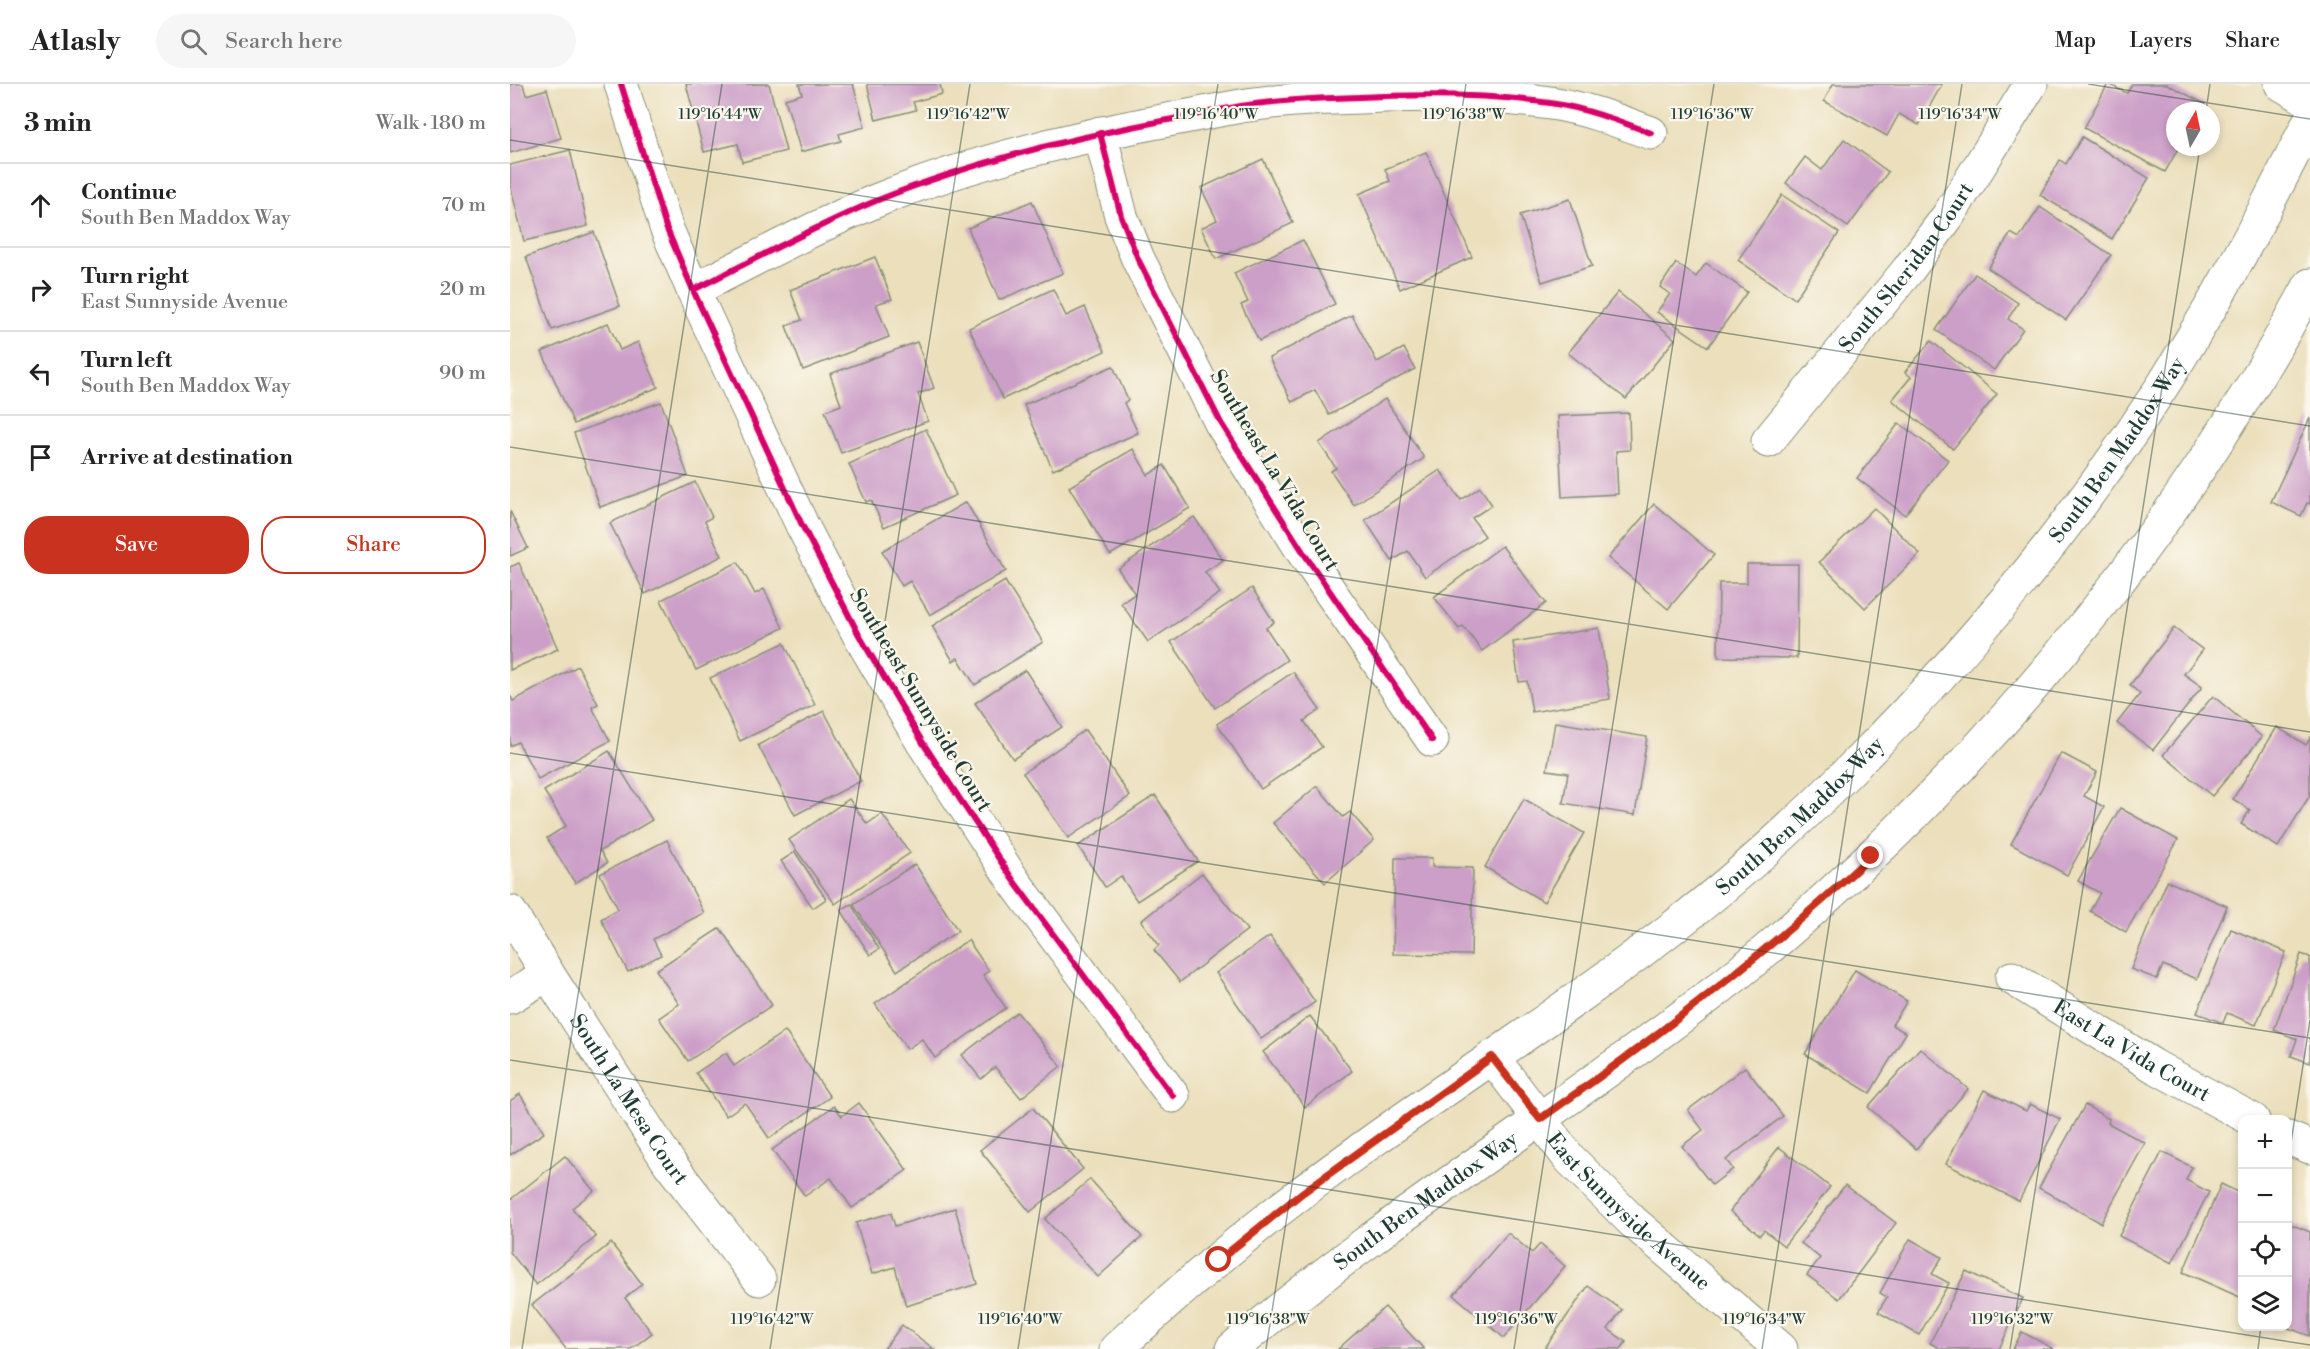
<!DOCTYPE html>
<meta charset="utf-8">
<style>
body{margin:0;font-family:"Libre Bodoni",serif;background:#f6f6f6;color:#222}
.controls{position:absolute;right:18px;bottom:18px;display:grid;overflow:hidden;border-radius:12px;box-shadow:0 3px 9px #0003}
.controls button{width:54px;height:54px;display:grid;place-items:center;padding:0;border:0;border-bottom:2px solid #e0e0e0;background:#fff;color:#222;font:30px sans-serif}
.compass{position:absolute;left:1656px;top:18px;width:54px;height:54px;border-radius:50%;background:#fff;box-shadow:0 3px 9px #0003;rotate:9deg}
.stop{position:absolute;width:18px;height:18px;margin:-14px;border:4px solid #c8321e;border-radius:50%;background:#fff}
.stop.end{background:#c8321e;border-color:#fff;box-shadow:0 2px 6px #0008}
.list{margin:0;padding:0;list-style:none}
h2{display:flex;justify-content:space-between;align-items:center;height:78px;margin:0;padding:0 24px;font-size:26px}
h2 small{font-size:20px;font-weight:400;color:#767676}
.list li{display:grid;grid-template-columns:39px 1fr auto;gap:18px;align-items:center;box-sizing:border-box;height:84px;padding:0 24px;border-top:2px solid #e0e0e0}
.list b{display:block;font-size:22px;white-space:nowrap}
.list p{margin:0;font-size:20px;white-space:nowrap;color:#767676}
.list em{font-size:20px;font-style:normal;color:#767676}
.actions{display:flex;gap:12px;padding:18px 24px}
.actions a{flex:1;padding:14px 0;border:2px solid #c8321e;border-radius:24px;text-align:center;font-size:21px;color:#c8321e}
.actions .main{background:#c8321e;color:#fff}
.icon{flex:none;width:33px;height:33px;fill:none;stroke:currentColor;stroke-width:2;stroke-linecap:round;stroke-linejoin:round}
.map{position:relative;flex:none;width:1800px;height:1265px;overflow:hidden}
header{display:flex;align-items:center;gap:36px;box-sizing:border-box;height:84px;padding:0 30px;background:#fff;border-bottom:2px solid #e0e0e0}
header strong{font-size:28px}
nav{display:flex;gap:33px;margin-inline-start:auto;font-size:21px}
.search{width:420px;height:54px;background:#f6f6f6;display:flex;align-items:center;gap:15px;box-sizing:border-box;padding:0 21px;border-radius:33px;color:#767676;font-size:22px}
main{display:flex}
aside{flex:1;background:#fff}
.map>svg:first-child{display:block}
.building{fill:#cc9fc8}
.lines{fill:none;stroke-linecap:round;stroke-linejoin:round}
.street-casing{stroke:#858e78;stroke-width:35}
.secondary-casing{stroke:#858e78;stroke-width:35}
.street{stroke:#fff;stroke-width:33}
.secondary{stroke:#fff;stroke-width:33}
.cycleway-casing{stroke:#fbf7ec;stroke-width:10}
.cycleway{stroke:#d6006c;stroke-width:6}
.route{stroke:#c8321e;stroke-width:8}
.ticks{fill:none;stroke:#1f3d34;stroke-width:1.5;stroke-opacity:0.45}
.labels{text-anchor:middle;stroke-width:4.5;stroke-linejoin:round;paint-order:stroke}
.street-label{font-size:21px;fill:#1f3d34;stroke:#fbf7ec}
.ticks-label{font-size:15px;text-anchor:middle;fill:#1f3d34;stroke:#fbf7ec;stroke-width:4.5;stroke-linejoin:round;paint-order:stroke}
</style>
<header>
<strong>Atlasly</strong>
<div class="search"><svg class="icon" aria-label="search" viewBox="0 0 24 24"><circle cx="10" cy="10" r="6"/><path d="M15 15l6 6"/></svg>Search here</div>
<nav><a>Map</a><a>Layers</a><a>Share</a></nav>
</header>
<main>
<aside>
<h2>3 min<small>Walk · 180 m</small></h2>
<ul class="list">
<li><svg class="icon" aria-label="ahead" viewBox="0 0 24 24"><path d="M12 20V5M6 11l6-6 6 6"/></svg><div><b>Continue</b><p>South Ben Maddox Way</p></div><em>70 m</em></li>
<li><svg class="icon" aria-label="right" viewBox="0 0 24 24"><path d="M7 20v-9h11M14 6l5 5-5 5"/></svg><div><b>Turn right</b><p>East Sunnyside Avenue</p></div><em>20 m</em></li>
<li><svg class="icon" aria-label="left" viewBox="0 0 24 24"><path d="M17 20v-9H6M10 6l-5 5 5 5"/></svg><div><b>Turn left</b><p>South Ben Maddox Way</p></div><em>90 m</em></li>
<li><svg class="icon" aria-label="arrive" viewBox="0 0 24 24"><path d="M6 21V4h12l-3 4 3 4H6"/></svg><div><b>Arrive at destination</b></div></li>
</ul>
<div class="actions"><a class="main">Save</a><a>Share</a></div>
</aside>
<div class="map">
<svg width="1800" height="1265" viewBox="0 0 1800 1265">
<rect width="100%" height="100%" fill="#fbf7ec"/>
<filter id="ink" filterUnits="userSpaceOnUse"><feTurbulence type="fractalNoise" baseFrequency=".0167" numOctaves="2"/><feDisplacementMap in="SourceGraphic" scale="12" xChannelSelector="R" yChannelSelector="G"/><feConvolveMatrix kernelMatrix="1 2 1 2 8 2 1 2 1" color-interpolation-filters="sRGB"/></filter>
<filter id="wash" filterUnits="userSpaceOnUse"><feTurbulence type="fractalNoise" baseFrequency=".008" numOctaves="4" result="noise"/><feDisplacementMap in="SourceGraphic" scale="24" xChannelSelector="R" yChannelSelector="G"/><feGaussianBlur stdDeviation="1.35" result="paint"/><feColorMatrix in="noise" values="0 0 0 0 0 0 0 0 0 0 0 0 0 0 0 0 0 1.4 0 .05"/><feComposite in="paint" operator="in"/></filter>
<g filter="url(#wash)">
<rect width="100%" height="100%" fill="#ebdfbc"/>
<g id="blocks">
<g class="building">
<path d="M0,0H13L16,11L37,5L51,54L0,69Z"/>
<path d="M176,0H259L276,67L232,78L228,60L194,68Z"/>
<path d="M289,0H343L355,43L329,50L331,57L291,68L275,15L292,10Z"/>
<path d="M357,0H430L432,10L403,18L406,26L366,36Z"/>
<path d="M1323,0H1432L1409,41L1389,30L1377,52L1314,17Z"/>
<path d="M1598,0L1617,9L1622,0H1657L1695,20L1691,27H1665V63H1669L1655,88L1574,44Z"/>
<path d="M1572,53L1639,94L1602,155L1530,111L1550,76L1556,80Z"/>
<path d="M1334,55L1378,88L1338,143L1276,99L1295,73L1312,86Z"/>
<path d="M60,66L78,142L14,157L0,100V81Z"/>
<path d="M916,68L962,173L890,205L849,110L880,97L875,85Z"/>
<path d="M753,75L783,139L706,175L691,144L707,136L691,104Z"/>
<path d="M1272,111L1329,149L1285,215L1228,176Z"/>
<path d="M1060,115L1082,182L1032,198L1010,131Z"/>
<path d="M522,117L553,189L489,216L458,144Z"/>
<path d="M1530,123L1601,171L1556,236L1478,184L1501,149L1509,154Z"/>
<path d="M84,148L110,222L42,246L16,173Z"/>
<path d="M793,156L825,220L749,257L731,221L738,218L724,189Z"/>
<path d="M365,173L382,215L366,220L379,253L293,286L276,242L292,236L280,206Z"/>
<path d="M1166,179L1186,193L1196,179L1237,208L1198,263L1147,228L1160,210L1150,203Z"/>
<path d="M1465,190L1508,219L1498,235L1513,245L1484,286L1426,246Z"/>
<path d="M543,205L556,232L575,223L595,267L493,315L459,244Z"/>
<path d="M1108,208L1165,255L1116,315L1058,269Z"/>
<path d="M842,231L867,278L894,264L905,285L819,331L805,306L782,318L759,274Z"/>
<path d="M98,239L110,266L128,258L148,303L64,340L32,268Z"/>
<path d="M1421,257L1487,310L1443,365L1382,316L1401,293L1395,288Z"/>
<path d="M407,258L424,304L408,310L418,337L331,369L315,327L331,321L320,290Z"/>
<path d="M603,282L618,316L614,319L628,349L543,386L514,321Z"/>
<path d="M875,315L914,374L844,421L821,387L826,384L809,359Z"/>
<path d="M151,318L178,392L90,423L64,349Z"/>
<path d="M1119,329L1120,366L1106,367L1108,410L1052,413L1048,332Z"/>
<path d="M1800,334V420L1797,419L1791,432L1761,418Z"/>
<path d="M1389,339L1438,376L1395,431L1347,394Z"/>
<path d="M416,345L446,411L374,443L361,416L356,418L339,380Z"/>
<path d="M623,365L638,391L654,381L680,424L600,471L559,403Z"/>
<path d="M930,386L951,416L970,403L982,421L962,434L975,452L915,493L898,467L882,477L855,436Z"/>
<path d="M185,398L202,433L195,437L212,472L135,510L100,439Z"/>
<path d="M456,418L496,487L420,531L400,497L392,502L372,467Z"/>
<path d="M1144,420L1204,471L1158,525L1098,474Z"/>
<path d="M1364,424L1410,470L1355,524L1309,478Z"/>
<path d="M0,427L18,464L0,472Z"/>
<path d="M684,433L713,476L695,488L710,509L638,558L611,519L625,510L608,485Z"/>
<path d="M992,462L1036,519L972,567L953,542L949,545L924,513Z"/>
<path d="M228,478L245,510L254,505L273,544L186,586L151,516Z"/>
<path d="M9,479L48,565L0,586V483Z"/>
<path d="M1237,480H1288L1287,574L1208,573L1209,499H1237Z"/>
<path d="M495,497L533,558L465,601L448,574L443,577L422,542Z"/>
<path d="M742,504L764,538L756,544L777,576L705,624L661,558Z"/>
<path d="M1089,544L1100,615L1022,628L1017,597L1009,598L1003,558Z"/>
<path d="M1664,544L1693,566L1674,590L1692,603L1643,666L1607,639L1630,610L1620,601Z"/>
<path d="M274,559L305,621L230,657L200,594Z"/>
<path d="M68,582L88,620L82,623L100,657L28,695L8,658L0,662V611L3,617Z"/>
<path d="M515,586L552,643L503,675L465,619Z"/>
<path d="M783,588L810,626L794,637L812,663L751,705L707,640Z"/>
<path d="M1703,612L1752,653L1702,712L1653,671Z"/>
<path d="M314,627L351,697L285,731L248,661Z"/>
<path d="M1045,638L1137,653L1125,731L1053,719L1058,689L1037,686Z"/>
<path d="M1767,643L1796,661L1800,654V711L1768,763L1731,740L1740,726L1723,715Z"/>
<path d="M575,646L620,712L558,754L513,689Z"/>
<path d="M99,667L142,736L90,767L97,779L65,799L37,754L56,742L34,707Z"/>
<path d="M1551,669L1587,688L1574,712L1594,723L1557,791L1501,760Z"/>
<path d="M807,702L833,733L840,728L864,756L815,799L763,739Z"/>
<path d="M645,711L688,777L627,817L611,792L595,803L568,762Z"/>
<path d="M339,715L357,740L372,730L400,769L325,820L279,756Z"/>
<path d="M1014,715L1074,749L1034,818L975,783Z"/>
<path d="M1610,724L1668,756L1616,848L1580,827L1590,809L1568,797Z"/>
<path d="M157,756L194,829L143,855L151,871L118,888L91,835L108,825L90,790Z"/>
<path d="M285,768L316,815L303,824L271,777Z"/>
<path d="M885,774H922V783L963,784L961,871L883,870Z"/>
<path d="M405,780L448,847L387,887L343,820Z"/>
<path d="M692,789L737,846L670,898L644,866L649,861L631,837Z"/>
<path d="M1657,797L1717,822L1687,895L1653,881L1647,895L1621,885Z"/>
<path d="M341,820L369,865L360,871L331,826Z"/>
<path d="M210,844L262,921L178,977L149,934L169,920L146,886Z"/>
<path d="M1721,845L1776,868L1746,941L1717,929L1713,939L1687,929Z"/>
<path d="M760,852L805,918L751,955L706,889Z"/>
<path d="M458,856L479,887L473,891L496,924L425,974L412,955L397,965L365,920Z"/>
<path d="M1791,870L1800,873V979L1781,972L1787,955L1764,946Z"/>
<path d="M1345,886L1397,917L1382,941L1396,949L1360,1009L1295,970Z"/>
<path d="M507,928L551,982L511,1014L485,983L471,995L452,971Z"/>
<path d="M800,932L842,987L795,1023L753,968Z"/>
<path d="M275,947L320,1013L259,1054L235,1019L216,1032L186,989L216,969L224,982Z"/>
<path d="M1410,964L1458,1005L1406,1065L1358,1023Z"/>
<path d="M1235,983L1273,1032L1216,1076L1223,1085L1202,1101L1172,1062L1193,1046L1178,1026Z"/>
<path d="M1474,1006L1516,1027L1520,1020L1550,1035L1509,1117L1436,1080Z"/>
<path d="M10,1010L34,1049L0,1071V1017Z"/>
<path d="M349,1019L397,1086L342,1124L321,1094L295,1112L262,1066L324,1022L332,1032Z"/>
<path d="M1575,1021L1599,1035L1598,1039L1635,1059L1591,1139L1529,1104Z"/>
<path d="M523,1024L573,1085L520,1128L470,1066Z"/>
<path d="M1269,1063L1320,1103L1274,1162L1254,1146L1250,1151L1220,1127Z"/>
<path d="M1652,1068L1682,1083L1676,1096L1699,1108L1662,1179L1609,1152Z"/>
<path d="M55,1072L84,1107L62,1124L86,1153L26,1201L0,1168V1116Z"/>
<path d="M580,1095L632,1153L588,1193L535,1135Z"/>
<path d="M1711,1100L1732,1110V1214L1673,1188Z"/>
<path d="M1335,1101L1386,1139L1329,1215L1297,1191L1310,1174L1291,1159Z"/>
<path d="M445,1124L467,1200L396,1222L385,1183L362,1190L346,1139L381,1129L385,1142Z"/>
<path d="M1778,1139L1800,1148V1252L1778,1244Z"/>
<path d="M998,1149L1022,1169L1030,1160L1055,1182L994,1254L944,1211Z"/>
<path d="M1400,1155L1432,1173L1422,1190L1439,1199L1409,1251L1368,1228L1377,1213L1370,1209Z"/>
<path d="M101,1159L132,1200L115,1214L142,1249L121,1265H56L22,1221Z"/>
<path d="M1456,1187L1513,1214L1489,1265H1431L1420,1259Z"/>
<path d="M1078,1202L1112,1226L1098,1245L1116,1258L1111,1265H1034Z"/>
<path d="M875,1223L914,1265H828Z"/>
<path d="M392,1241L424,1265H374Z"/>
<path d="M1512,1248L1544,1265H1503Z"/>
</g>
</g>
</g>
<g filter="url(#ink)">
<use href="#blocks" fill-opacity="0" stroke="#858e78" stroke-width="1.5"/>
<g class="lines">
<defs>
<g id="street">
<path d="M111,0L156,143L183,206L292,441L349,551L413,659L503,796L663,1012"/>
<path d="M1771,0L1800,17"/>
<path d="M590,49L611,132L628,175L711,339L795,471L922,656"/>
<path d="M183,206C244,176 305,142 368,116C457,80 552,56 647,38C675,33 703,27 731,22C770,16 811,14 850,13C914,10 977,10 1040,19C1075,24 1109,37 1141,49"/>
<path id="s1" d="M1258,357L1398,186L1438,132L1521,0"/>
<path id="s2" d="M0,828L38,890L160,1080L249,1195"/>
<path id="s3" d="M1502,894L1644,982L1743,1036"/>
<path d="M0,913L38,890"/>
<path id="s4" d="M982,973L1059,1074L1122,1137L1271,1265"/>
<path d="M1778,1054L1800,1063"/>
</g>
<g id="secondary">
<path id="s5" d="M606,1265C657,1218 710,1172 765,1129C894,1029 1033,944 1162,844C1225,796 1283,743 1338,688C1471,556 1588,411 1684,251C1727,181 1764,109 1800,36"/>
<path id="s6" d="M722,1265C877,1133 1050,1027 1211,903C1269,858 1324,807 1378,756C1548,591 1687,410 1800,201"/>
</g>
</defs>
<use href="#street" class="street-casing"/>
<use href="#secondary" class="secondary-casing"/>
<use href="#street" class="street"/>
<use href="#secondary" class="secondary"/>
<defs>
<g id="cycleway">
<path d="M111,0L156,143L183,206L292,441L349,551L413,659L503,796L663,1012"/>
<path d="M590,49L611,132L628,175L711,339L795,471L922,656"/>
<path d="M183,206C244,176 305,142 368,116C457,80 552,56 647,38C675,33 703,27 731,22C770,16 811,14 850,13C914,10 977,10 1040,19C1075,24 1109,37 1141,49"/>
</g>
</defs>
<use href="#cycleway" class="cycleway-casing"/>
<use href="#cycleway" class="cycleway"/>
</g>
</g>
<g class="lines" filter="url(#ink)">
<path class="route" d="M709,1176L792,1109L982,973L1030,1035C1146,954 1258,869 1361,772"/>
</g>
<path class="ticks" d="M1578,0L1800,35M1696,27L1700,0M0,56L1800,342M0,363L1800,648M0,669L1800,954M0,976L1800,1261M1778,1078L1800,936M12,1265L212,0M260,1265L460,0M508,1265L708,0M756,1265L956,0M1004,1265L1204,0M1252,1265L1452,0M1500,1265L1690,63M1748,1265L1751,1242"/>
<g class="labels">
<g class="street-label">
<text dy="7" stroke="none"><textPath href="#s1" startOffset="222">South Sheridan Court</textPath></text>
<text dy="7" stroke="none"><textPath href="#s5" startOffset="1354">South Ben Maddox Way</textPath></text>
<text transform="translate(765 386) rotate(59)" y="7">Southeast La Vida Court</text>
<text transform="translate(411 616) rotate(59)" y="7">Southeast Sunnyside Court</text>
<text dy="7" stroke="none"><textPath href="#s5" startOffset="868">South Ben Maddox Way</textPath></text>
<text dy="7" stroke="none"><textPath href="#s3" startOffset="140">East La Vida Court</textPath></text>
<text dy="7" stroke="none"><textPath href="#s2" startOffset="222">South La Mesa Court</textPath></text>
<text dy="7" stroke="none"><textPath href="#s6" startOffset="244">South Ben Maddox Way</textPath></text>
<text dy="7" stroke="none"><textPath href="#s4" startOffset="207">East Sunnyside Avenue</textPath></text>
</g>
</g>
<g class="ticks-label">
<text x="210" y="35">119°16'44"W</text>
<text x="458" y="35">119°16'42"W</text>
<text x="706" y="35">119°16'40"W</text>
<text x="954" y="35">119°16'38"W</text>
<text x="1202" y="35">119°16'36"W</text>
<text x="1450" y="35">119°16'34"W</text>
<text x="262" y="1240">119°16'42"W</text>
<text x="510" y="1240">119°16'40"W</text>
<text x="758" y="1240">119°16'38"W</text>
<text x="1006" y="1240">119°16'36"W</text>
<text x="1254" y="1240">119°16'34"W</text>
<text x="1502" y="1240">119°16'32"W</text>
</g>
</svg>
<div class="controls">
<button>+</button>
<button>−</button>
<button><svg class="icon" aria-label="locate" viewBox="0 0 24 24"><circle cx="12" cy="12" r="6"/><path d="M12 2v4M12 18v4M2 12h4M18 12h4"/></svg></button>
<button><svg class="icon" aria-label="layers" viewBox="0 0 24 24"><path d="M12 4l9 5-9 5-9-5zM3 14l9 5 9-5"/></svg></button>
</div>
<svg class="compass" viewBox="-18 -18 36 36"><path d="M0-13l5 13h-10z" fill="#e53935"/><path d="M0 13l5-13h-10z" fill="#767676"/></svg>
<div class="stop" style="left:709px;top:1176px"></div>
<div class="stop end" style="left:1361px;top:772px"></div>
</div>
</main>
